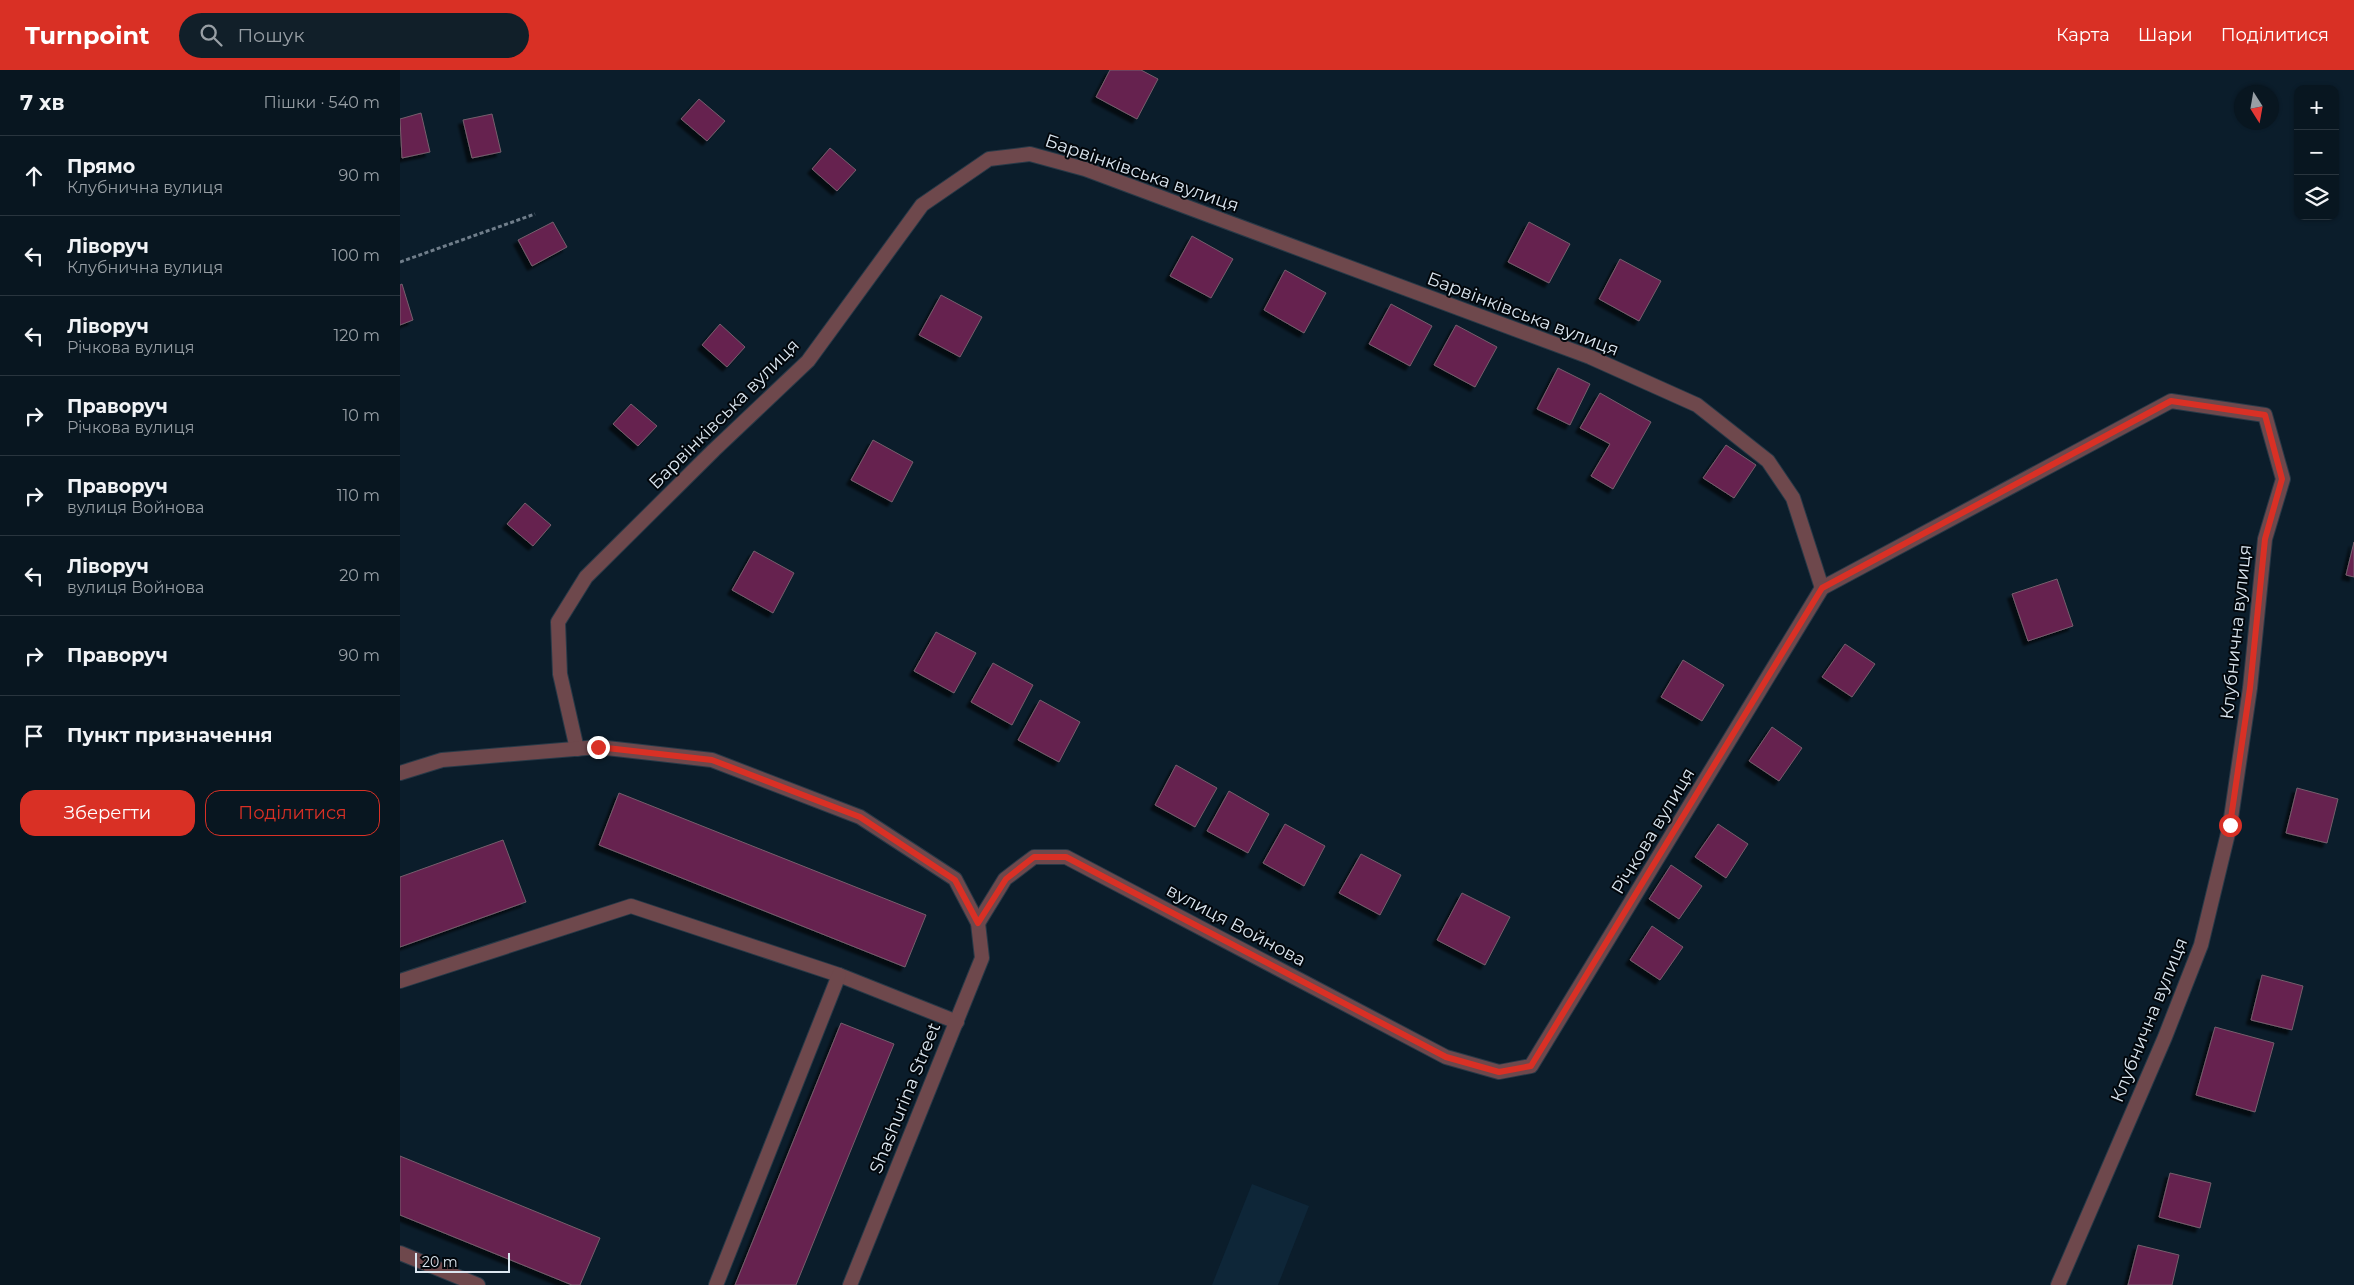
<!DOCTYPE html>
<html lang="uk">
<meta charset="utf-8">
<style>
body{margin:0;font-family:Montserrat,sans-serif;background:#111f29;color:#f1f3f6}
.controls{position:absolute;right:15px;top:15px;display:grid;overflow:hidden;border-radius:10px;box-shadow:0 1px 4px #0004}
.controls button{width:45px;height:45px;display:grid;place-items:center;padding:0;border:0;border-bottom:1px solid #29353e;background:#081620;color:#f1f3f6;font:25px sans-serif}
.compass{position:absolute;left:1834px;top:15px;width:45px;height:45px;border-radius:50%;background:#081620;box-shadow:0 1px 4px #0004;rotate:169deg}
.scale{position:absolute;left:15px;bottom:12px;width:95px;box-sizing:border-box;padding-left:5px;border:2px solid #dbe6f0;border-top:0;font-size:14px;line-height:18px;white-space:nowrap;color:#dbe6f0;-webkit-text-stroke:4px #02070c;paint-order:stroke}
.stop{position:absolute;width:15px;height:15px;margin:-11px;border:4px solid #d93025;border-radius:50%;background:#fff}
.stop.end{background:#d93025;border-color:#fff;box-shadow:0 1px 5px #0008}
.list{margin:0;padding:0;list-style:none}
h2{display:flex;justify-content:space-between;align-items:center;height:65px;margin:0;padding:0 20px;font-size:21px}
h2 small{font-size:16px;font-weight:400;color:#989fa5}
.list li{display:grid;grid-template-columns:32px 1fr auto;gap:15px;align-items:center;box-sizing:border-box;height:80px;padding:0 20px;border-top:1px solid #29353e}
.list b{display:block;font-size:19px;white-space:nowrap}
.list p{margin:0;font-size:16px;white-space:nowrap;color:#989fa5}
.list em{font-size:16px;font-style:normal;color:#989fa5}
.actions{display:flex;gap:10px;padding:15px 20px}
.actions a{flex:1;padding:11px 0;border:1px solid #d93025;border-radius:15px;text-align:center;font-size:18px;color:#d93025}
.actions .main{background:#d93025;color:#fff}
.icon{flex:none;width:28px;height:28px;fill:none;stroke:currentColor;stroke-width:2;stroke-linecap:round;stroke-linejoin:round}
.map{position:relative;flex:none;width:1954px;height:1215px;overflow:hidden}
header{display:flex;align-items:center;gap:30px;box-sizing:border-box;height:70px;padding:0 25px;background:#d93025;color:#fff}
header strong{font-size:24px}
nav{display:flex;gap:28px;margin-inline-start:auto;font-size:18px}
.search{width:350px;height:45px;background:#111f29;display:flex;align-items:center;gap:12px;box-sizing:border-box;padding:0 18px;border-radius:28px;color:#989fa5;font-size:19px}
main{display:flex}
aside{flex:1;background:#081620}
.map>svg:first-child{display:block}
.built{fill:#0e2638}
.building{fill:#662050;stroke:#765f6c;filter:url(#shadow)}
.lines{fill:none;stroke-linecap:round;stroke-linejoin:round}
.service-casing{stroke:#283947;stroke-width:16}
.minor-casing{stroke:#283947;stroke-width:16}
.path{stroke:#707e8b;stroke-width:3;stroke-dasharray:4 2.5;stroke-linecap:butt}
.service{stroke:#6e484c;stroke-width:14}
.minor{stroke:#6e484c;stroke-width:14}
.route{stroke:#d93025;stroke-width:6}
.labels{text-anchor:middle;stroke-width:4;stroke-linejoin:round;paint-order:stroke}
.street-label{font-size:18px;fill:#dbe6f0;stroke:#02070c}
</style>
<header>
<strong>Turnpoint</strong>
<div class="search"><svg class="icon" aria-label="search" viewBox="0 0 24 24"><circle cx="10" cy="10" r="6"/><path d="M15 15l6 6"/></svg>Пошук</div>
<nav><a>Карта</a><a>Шари</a><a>Поділитися</a></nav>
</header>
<main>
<aside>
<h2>7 хв<small>Пішки · 540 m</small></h2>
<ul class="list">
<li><svg class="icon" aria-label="ahead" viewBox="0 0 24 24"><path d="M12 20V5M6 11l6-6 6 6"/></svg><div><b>Прямо</b><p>Клубнична вулиця</p></div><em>90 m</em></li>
<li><svg class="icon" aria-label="left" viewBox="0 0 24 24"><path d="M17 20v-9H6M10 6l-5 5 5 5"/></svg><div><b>Ліворуч</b><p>Клубнична вулиця</p></div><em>100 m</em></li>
<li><svg class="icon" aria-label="left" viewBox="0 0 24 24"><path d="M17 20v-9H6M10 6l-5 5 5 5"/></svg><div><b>Ліворуч</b><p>Річкова вулиця</p></div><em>120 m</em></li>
<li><svg class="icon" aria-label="right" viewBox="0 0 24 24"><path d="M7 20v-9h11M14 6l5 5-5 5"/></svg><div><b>Праворуч</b><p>Річкова вулиця</p></div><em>10 m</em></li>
<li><svg class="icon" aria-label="right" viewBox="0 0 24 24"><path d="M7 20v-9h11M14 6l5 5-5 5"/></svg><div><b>Праворуч</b><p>вулиця Войнова</p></div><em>110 m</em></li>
<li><svg class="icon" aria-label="left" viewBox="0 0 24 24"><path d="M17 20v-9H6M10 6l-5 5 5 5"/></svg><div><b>Ліворуч</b><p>вулиця Войнова</p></div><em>20 m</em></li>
<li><svg class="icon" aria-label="right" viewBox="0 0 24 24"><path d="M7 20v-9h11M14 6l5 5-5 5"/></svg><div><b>Праворуч</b></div><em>90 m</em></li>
<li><svg class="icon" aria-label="arrive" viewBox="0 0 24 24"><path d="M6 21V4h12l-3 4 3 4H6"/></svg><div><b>Пункт призначення</b></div></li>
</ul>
<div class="actions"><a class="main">Зберегти</a><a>Поділитися</a></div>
</aside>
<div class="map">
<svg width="1954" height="1215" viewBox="0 0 1954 1215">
<defs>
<filter id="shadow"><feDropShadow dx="-4.5" dy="4.5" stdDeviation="1" flood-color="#0009"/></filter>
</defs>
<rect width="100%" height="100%" fill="#0b1d2b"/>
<path class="built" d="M852,1114L909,1136L878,1215H812Z"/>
<g class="building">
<path d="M710,0H741L758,9L737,49L696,27Z"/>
<path d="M299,29L325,51L307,71L281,49Z"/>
<path d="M21,43L30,82L2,88L0,49Z"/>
<path d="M92,44L101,82L72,88L63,50Z"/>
<path d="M430,78L456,100L437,121L412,99Z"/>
<path d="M153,152L167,177L132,196L118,170Z"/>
<path d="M1129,152L1170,174L1149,213L1108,192Z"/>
<path d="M792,166L833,189L811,228L770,206Z"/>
<path d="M1220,189L1261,211L1239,251L1199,229Z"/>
<path d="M885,200L926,223L904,263L864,240Z"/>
<path d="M2,214L13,250L0,255V215Z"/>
<path d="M541,225L582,247L560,287L519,265Z"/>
<path d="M991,234L1032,256L1010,296L969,274Z"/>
<path d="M320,254L345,277L327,297L302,275Z"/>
<path d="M1056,255L1097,277L1075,317L1034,295Z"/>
<path d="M1158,298L1190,314L1170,355L1137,339Z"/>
<path d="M1200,323L1251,352L1213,419L1191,406L1210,374L1180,358Z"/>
<path d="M231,334L257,356L238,376L213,354Z"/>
<path d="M473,370L513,392L492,432L451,410Z"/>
<path d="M1326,375L1356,395L1334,428L1303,408Z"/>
<path d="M125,433L151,455L133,476L107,454Z"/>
<path d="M1954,472V507L1946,505Z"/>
<path d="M354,481L394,503L373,543L332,520Z"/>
<path d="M1657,509L1673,556L1628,571L1612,524Z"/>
<path d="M536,562L576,583L554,623L514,601Z"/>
<path d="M1445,574L1475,594L1452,627L1422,607Z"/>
<path d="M1283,590L1324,615L1302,651L1261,627Z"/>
<path d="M593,593L633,615L612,655L571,632Z"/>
<path d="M640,630L680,652L659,692L618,670Z"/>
<path d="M1372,657L1402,678L1379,711L1349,691Z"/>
<path d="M776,695L817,718L795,757L755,735Z"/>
<path d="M1897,718L1938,729L1927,773L1886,763Z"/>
<path d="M829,721L869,744L848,783L807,761Z"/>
<path d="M219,723L526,845L505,897L199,775Z"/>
<path d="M885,754L925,776L904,816L863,793Z"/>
<path d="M1318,754L1348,774L1326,808L1295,787Z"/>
<path d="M103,770L126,832L0,877V807Z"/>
<path d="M961,784L1001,805L980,845L939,823Z"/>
<path d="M1271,795L1302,816L1279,849L1249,829Z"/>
<path d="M1062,823L1110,847L1085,895L1037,870Z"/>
<path d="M1252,856L1283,877L1260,910L1230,890Z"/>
<path d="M1862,905L1903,916L1892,960L1851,950Z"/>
<path d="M441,953L494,974L396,1215H335Z"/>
<path d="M1815,957L1874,973L1855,1042L1796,1025Z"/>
<path d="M0,1086L200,1168L180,1215H172L0,1145Z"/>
<path d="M1770,1103L1811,1113L1800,1158L1759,1147Z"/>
<path d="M1738,1175L1779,1185L1772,1215H1728Z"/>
</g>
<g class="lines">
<defs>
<g id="service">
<path d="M0,911L231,836L439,905L557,952"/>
<path d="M0,1183L78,1215"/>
<path d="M316,1215L439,905"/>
</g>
<g id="minor">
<path d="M1422,518L1771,331L1865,345L1883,409L1865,469L1850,618L1830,755L1801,875L1765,967L1658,1215"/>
<path d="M177,679L160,604L158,552L186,507L314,380L408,291L522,135L589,89L630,84L685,99L1190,287L1297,335L1368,391L1393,428L1422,518"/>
<path d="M0,703L42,690L198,677L312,690L460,747L555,809L578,853L582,888L450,1215"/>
<path d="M578,853L605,809L634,787H666L1046,987L1099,1002L1131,996L1422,518"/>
</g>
</defs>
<use href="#service" class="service-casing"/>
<use href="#minor" class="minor-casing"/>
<path class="path" d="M0,192L135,144"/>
<use href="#service" class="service"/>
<use href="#minor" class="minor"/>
</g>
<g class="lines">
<path class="route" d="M198,677L312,690L460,747L555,810L578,853L606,809L634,787H666L1046,987L1099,1002L1131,996L1422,518L1771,331L1865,345L1882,409L1865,469L1850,618L1830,755"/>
</g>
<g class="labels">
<g class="street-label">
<text transform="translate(742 103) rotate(19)" y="6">Барвінківська вулиця</text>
<text transform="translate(1123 244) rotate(21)" y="6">Барвінківська вулиця</text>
<text transform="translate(324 344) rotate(-45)" y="6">Барвінківська вулиця</text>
<text transform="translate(1836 562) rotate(-84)" y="6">Клубнична вулиця</text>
<text transform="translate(1253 761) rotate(-59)" y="6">Річкова вулиця</text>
<text transform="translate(836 855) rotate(28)" y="6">вулиця Войнова</text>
<text transform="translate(1749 950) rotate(-68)" y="6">Клубнична вулиця</text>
<text transform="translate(505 1028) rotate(-68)" y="6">Shashurina Street</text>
</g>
</g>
</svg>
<div class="controls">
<button>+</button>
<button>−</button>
<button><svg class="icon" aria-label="layers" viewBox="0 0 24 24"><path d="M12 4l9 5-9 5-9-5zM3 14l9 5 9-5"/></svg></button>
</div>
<svg class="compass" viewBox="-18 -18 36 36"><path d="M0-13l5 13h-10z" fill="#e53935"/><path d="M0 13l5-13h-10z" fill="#989fa5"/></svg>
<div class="scale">20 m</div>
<div class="stop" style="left:1830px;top:755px"></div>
<div class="stop end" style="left:198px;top:677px"></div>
</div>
</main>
